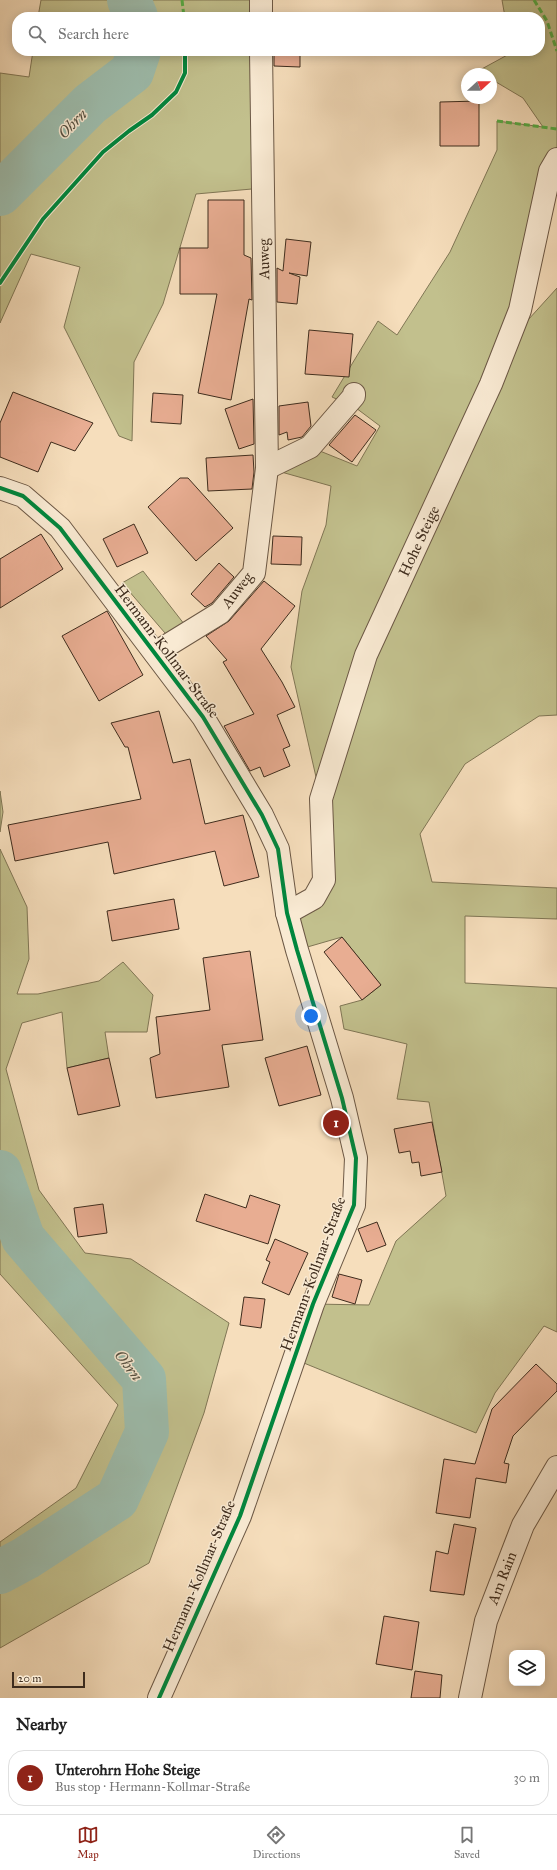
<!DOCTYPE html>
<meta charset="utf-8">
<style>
body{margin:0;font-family:"IM FELL Great Primer",serif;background:#f2f2f2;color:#222}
.controls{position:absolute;right:12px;bottom:12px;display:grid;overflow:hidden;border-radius:8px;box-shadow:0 2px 10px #0003}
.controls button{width:36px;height:36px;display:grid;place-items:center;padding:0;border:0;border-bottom:1px solid #e0e0e0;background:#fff;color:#222;font:20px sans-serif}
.compass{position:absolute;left:461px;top:68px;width:36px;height:36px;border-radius:50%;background:#fff;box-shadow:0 2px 10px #0003;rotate:69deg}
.scale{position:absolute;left:12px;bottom:10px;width:73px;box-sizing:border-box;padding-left:4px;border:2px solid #3e2c1d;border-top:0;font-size:11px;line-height:14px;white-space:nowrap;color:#3e2c1d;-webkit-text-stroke:3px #f9ead3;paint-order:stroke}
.you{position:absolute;left:311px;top:1016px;width:14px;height:14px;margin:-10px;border:3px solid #fff;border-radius:50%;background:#1a73e8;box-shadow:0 0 0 6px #1a73e833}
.badge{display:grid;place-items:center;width:26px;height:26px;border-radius:50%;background:#8f2418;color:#fff;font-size:13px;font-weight:700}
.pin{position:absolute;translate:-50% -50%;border:2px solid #fff;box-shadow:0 1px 4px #0006}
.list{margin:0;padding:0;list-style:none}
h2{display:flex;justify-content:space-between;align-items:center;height:52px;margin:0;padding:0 16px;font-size:17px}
h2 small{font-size:13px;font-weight:400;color:#767676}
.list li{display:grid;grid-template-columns:26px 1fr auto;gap:12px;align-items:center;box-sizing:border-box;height:56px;margin:0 8px 8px;padding:0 8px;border:1px solid #e0e0e0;border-radius:16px}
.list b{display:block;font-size:15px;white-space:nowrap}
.list p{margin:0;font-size:13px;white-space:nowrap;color:#767676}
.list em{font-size:13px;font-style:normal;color:#767676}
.icon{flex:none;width:22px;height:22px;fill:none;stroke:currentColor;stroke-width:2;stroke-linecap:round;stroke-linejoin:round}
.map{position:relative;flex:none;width:557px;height:1698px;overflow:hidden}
.search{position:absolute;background:#fff;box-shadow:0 2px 10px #0003;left:12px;right:12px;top:12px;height:44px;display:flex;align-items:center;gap:10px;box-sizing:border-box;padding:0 14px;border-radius:16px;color:#767676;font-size:15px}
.sheet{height:116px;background:#fff}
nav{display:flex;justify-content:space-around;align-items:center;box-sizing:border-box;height:56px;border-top:1px solid #e0e0e0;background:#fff;font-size:11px;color:#767676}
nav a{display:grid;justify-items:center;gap:2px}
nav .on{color:#8f2418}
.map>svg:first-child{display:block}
.green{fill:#c2c08d;stroke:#807655}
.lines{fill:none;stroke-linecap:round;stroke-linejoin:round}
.river{stroke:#9dbcac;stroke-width:44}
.building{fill:#e8ad92;stroke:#3e2c1d}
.minor-casing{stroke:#6c5845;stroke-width:24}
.minor{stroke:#f9ead3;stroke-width:22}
.quiet{stroke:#55ab43;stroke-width:3;stroke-dasharray:6 3;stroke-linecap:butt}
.cycleway-casing{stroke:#f9ead3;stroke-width:6}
.cycleway{stroke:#00873e;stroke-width:4}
.labels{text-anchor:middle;stroke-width:3;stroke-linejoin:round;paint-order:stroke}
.street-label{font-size:15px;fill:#3e2c1d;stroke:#f9ead3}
.water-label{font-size:16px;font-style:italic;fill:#565041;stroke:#f9ead3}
</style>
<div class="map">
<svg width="557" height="1698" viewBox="0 0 557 1698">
<rect width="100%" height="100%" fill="#f6debc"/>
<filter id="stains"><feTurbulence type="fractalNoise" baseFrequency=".005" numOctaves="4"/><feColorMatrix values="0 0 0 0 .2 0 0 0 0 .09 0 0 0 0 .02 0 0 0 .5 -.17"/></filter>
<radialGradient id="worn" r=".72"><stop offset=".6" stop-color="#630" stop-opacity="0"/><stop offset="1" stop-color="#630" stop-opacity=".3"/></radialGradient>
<g class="green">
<path d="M41,0H261V17H38Z"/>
<path d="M502,0H557V159L508,342L557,288V715L539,716L465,764L420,834L432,882L557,888V919L465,916V983L557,988V1332L544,1326L495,1393L476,1433L294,1359L313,1304L369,1305L396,1241L446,1196L429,1102L397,1099L407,1044L344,1029L340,1006L362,1000L381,985L342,937L297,950L287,913L314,898L321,799L291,667L302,591L326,525L331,486L267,468L310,447L357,466L380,426L356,408L332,397L378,321L397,335L450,252L497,150V121L543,127L523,98L491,79V74H483L478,71L511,53V51H540V17H505Z"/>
<path d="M33,51H261L263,188L196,194L163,304L134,362L132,441L119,436L64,327L80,267L31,254L0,323V73L29,77Z"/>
<path d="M143,571L188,629L171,640L122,583Z"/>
<path d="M0,791L3,812L0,832Z"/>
<path d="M0,849L27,907L29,959L17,994H38L99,981L123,962L153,995L147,1032H105L109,1058L67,1068L62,1012L22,1023L6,1069L39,1190L85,1253L131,1259L229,1323L204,1413L149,1563L0,1648V1542L76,1488L118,1405L0,1274Z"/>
</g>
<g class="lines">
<g class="river">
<path d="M129,0L136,17"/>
<path d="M0,194L90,104L132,72L139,51"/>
<path d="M0,1172L23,1238L144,1379L147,1432L117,1499L26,1558L0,1572"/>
</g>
</g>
<g class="building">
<path d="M275,14L302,15V17H275Z"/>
<path d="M274,51H300V67L274,66Z"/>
<path d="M479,101V146H440V102Z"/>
<path d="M208,200H244V255L251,258L252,300L249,299L231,400L198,393L217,294H180V248H208Z"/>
<path d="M286,239L311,242L307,276L289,273L300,277L297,304L277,302V268L283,271Z"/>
<path d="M309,330L353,334L349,377L305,374Z"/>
<path d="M13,392L93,423L75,451L51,442L38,472L0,457V423Z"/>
<path d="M153,393L183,395L181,424L151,422Z"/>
<path d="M253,399L254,444L239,449L225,409Z"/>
<path d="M308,402L311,426L302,437L288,440L287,432L279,435V406Z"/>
<path d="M355,415L376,430L352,462L329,445Z"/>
<path d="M253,455L254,472L252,489L208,491L206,458Z"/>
<path d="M180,478H188L233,528L196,561L148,507Z"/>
<path d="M134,524L148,553L117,567L103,539Z"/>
<path d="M41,534L63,569L0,608V559Z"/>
<path d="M273,536L302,537L301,565L271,564Z"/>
<path d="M219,563L234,577L212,603L205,607L191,594Z"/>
<path d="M264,581L295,606L261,649L282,682L295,707L277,715L290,746L283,749L290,766L264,777L260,767L250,771L224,726L254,714L223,662L227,660L206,636L229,621Z"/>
<path d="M107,611L143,675L99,701L62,636Z"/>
<path d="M159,711L173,763L190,759L205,824L243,815L259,877L224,886L215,851L114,874L108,842L15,861L8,825L141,799L128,747H125L111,723Z"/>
<path d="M174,899L179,929L112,941L107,911Z"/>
<path d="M342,937L381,985L362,1000L324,952Z"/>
<path d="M250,951L263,1040L222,1045L229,1087L156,1098L150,1058L160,1054L156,1017L210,1010L203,958Z"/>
<path d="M307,1046L321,1095L279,1106L265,1058Z"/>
<path d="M109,1058L120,1106L78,1115L67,1068Z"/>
<path d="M432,1122L442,1172L421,1176L419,1162L412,1163L410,1151L399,1153L394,1129Z"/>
<path d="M205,1194L246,1208L250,1195L280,1205L268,1244L196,1221Z"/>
<path d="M103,1204L107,1233L78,1237L74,1208Z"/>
<path d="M377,1222L386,1245L367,1252L358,1229Z"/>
<path d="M275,1239L308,1253L289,1295L262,1283L270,1262L266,1260Z"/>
<path d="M339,1274L362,1280L355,1304L332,1297Z"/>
<path d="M244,1297L265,1299L261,1328L240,1325Z"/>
<path d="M536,1364L557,1384V1391L513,1436L504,1463L509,1464L506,1483L476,1478L470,1518L436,1513L444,1459L475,1464L492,1409Z"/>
<path d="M454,1524L476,1528L464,1595L430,1591L436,1551L448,1554Z"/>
<path d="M384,1616L419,1622L412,1670L376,1664Z"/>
<path d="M415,1671L442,1675L440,1698H411Z"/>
</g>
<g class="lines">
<defs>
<g id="minor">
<path d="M261,0V17"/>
<path d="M267,468L310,447L354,396V394"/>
<path d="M0,488L23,496L60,528L203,717L262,815L278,849L287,913L297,950L342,1098L356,1158L354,1205L313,1304L240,1516L159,1698"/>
<path d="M155,653L220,613L254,573L267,468L261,51"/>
<path d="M287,913L314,898L324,880L321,799L366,655L491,384L520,310L550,171L557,159"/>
<path d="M470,1698L486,1621L523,1525L557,1467"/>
</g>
</defs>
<use href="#minor" class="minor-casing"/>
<use href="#minor" class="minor"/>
<g class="quiet">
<path d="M182,0L184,17"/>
<path d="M534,0L547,21L557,51"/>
<path d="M497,121L557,129"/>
</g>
<defs>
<g id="cycleway">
<path d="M0,283L43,219L103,152L129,131L152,115L176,92L185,73V51"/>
<path d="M0,488L23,496L60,528L203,717L262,815L278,849L287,913L297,950L342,1098L356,1158L354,1205L313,1304L240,1516L159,1698"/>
</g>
</defs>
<use href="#cycleway" class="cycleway-casing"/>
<use href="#cycleway" class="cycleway"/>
</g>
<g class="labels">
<g class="street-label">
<text transform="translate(264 259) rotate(-91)" y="5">Auweg</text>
<text transform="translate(419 541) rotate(-65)" y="5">Hohe Steige</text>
<text transform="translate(237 590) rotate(-52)" y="5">Auweg</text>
<text transform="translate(167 651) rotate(53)" y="5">Hermann-Kollmar-Straße</text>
<text transform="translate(313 1274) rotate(-70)" y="5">Hermann-Kollmar-Straße</text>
<text transform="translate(199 1576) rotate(-67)" y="5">Hermann-Kollmar-Straße</text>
<text transform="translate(502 1578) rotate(-69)" y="5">Am Rain</text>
</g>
<g class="water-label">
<text transform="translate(72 123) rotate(-45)" y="6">Ohrn</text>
<text transform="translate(129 1365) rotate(53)" y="6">Ohrn</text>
</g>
</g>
<rect width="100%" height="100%" filter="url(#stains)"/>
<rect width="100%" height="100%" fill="url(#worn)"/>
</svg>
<div class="controls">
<button><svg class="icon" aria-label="layers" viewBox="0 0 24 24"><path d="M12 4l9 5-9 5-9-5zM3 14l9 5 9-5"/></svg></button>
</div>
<svg class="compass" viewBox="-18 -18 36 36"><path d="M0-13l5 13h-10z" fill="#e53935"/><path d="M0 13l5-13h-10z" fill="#767676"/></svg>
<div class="scale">20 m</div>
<div class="you"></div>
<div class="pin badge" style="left:336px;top:1123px">1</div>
<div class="search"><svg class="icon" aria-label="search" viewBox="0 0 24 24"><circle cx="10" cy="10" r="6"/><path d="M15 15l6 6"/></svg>Search here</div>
</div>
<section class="sheet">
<h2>Nearby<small></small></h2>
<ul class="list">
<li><span class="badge">1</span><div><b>Unterohrn Hohe Steige</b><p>Bus stop · Hermann-Kollmar-Straße</p></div><em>30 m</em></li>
</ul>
</section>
<nav>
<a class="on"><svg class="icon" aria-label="map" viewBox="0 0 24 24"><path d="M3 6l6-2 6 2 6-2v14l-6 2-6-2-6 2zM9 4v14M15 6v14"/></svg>Map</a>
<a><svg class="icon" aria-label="directions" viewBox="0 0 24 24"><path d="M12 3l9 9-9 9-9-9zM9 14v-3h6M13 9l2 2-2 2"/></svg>Directions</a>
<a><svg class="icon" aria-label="saved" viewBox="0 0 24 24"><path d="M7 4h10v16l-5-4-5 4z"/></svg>Saved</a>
</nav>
